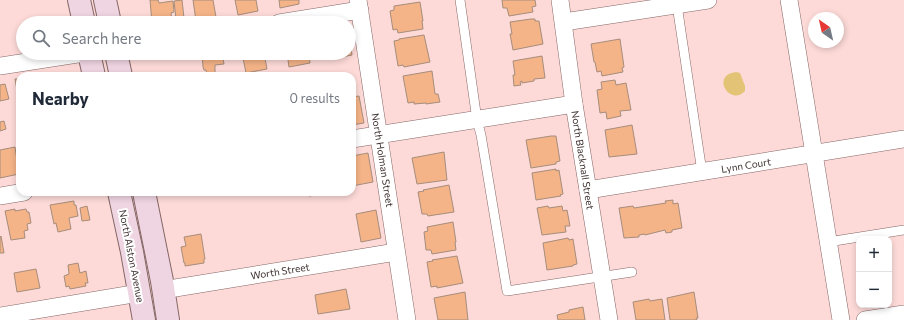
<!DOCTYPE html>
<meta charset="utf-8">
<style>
body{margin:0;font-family:Commissioner,sans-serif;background:#f2f2f3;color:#1f2937}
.controls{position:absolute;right:12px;bottom:12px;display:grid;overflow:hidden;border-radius:8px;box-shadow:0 2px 6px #0003}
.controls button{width:36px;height:36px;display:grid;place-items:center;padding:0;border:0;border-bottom:1px solid #e0e1e3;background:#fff;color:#1f2937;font:20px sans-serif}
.compass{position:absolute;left:808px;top:12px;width:36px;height:36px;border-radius:50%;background:#fff;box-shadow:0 2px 6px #0003;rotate:326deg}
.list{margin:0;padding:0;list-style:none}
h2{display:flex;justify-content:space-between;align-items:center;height:52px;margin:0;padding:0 16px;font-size:17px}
h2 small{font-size:13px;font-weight:400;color:#747a83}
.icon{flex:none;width:22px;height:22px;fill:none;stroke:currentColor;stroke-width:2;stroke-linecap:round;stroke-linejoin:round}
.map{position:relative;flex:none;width:904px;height:320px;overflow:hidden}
.search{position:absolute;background:#fff;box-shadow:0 2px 6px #0003;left:16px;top:16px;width:340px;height:44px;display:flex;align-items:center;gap:10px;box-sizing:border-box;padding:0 14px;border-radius:22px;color:#747a83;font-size:15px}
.panel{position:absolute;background:#fff;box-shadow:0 2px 6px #0003;left:16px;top:72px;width:340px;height:124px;border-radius:12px}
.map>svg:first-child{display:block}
.green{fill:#e3c375}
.building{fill:#f5b388;stroke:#a68d7c}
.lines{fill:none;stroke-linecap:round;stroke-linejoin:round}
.lane-casing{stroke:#856766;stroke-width:10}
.street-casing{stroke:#856766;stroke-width:18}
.secondary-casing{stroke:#856766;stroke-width:24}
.lane{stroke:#fff;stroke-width:9}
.street{stroke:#fff;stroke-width:17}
.secondary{stroke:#efd5e2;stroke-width:22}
.labels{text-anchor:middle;stroke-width:4;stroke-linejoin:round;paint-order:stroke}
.street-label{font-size:10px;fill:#3e3130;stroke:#fff}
</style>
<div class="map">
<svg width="904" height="320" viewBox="0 0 904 320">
<rect width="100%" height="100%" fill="#fddad8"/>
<path class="green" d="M736,72L740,73L745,86V91C730,107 710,75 736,72Z"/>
<g class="building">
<path d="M150,0H158L159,3L173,1L174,12L171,13L172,22L152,23Z"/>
<path d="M182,0L184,18L176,19L174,1Z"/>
<path d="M193,0H213L216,17L196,21Z"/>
<path d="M235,0H256L258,11L238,15Z"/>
<path d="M279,0H299V4L280,8Z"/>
<path d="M502,0H535L536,6L532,7L533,12L509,16L507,8H503Z"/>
<path d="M420,2L423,21H422L423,29L398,33L397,29L393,30L390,11L394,10V6Z"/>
<path d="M531,19H535V21H539L543,44L513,50L510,34H512L510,22Z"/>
<path d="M40,20L41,23H27V22Z"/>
<path d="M349,35L352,55L331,59L330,53H349Z"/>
<path d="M424,35L430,62L404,67L403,65L398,66L394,41L399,40V39Z"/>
<path d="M620,39L624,67L622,68L623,72L602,76L601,71L597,72L595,62H594L591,44Z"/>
<path d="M202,53H222L224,64L215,65V76H207L206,70H204L203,67Z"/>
<path d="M242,53H264L267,69L246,73Z"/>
<path d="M287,53H309L310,63L289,67Z"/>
<path d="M542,56L545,78L534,79V81L522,83V81L520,82L521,85L514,86L513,75H515L513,61Z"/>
<path d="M432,71L435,94H438L440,102L426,104V103L414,104V102L408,103L403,76Z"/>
<path d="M15,79H20V107Z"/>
<path d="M615,80L616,85L626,83L631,110L620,111L621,116L607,119L606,112L600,113L597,90L602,89L601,82Z"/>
<path d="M5,84L9,99L0,101V85Z"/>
<path d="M359,96L364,123L352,125V97Z"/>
<path d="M4,121L6,129L0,131V122Z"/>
<path d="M632,125L637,154L609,157L605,130Z"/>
<path d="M551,136H556L560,161L556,162V164L531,168L526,140Z"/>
<path d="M15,147L19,174L0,178V150Z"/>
<path d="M444,152L447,180L417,184L412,158Z"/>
<path d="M368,153L373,182L352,186V156Z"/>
<path d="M556,169V171L559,170L563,194L560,195L561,196L536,200L532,173Z"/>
<path d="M449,185L454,212L428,216L427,214H422L418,192L424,191L423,190Z"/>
<path d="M309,192H329L330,193L309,196Z"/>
<path d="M673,200V204L678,203L682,228L672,230V232L666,233L665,230L645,235V234L639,235V237L624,238L619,208L633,206L634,208L666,203L665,201Z"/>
<path d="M74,201V205H76L78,216L69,218L71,229L58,232L56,223L54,224L50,205Z"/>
<path d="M87,206L90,220L82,221L80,208Z"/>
<path d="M548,206L549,208L562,206L563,211L567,210L570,226H565L566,232L542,235L537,208Z"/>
<path d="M15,209V211L26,209L27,212H29L31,223L27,224L28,230L24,231L25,238L11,240L5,211Z"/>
<path d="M376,210L381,238L361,242L356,214Z"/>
<path d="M453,222L456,242H455L456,250L432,254L431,250H426L424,232L428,231L427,227Z"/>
<path d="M201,234L205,259H204V263L185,266V263H184L181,247L186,246L184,237Z"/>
<path d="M1,236L4,253H0V237Z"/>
<path d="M568,238L569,240L573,239L577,264L573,265V266L547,270L543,243Z"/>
<path d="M457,256L463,283L437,288V286L431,287L427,262L433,261L432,260Z"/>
<path d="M78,263L80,273L86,271L88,283H85L86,286L70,289L69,286L66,287L64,276L69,274L68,265Z"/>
<path d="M36,269L40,288L17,292L14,273Z"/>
<path d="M346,289L350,309L318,314L315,295Z"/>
<path d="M465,292L468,320H438L434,298Z"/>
<path d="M694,292L698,318H696L697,320H670L667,298Z"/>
<path d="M649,299L650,301L662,299L665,320H636L633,302Z"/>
<path d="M583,307L585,320H558L557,315L569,312V310Z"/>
</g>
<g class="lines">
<defs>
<g id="lane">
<path d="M460,0L477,120L481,135L507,291L632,272"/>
<path d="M677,5L702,172"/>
<path d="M828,242L904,230"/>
</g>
<g id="street">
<path d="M358,0L407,320"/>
<path d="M560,0L574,104L609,320"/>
<path d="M789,0L841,320"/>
<path d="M564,22L708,0"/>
<path d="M279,23L360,10"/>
<path d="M0,66L84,53"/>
<path d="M352,139L574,104"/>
<path d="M588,190L904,139"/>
<path d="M0,196L24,192"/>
<path d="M163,290L396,252"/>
<path d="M0,316L139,293"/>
<path d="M865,320L904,314"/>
</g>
<g id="secondary">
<path d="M79,0L84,23"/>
<path d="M105,0L110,23"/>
<path d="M89,53L94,76"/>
<path d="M116,53L121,76"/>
<path d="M119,192L132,252L144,320"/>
<path d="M144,192L162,281L168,320"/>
</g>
</defs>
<use href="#lane" class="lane-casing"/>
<use href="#street" class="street-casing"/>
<use href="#secondary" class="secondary-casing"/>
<use href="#lane" class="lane"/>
<use href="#street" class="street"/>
<use href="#secondary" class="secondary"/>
</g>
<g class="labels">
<g class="street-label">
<text transform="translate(383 160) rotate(81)" y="4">North Holman Street</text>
<text transform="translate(583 160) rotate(81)" y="4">North Blacknall Street</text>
<text transform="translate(746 165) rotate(-9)" y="4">Lynn Court</text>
<text transform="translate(132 256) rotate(79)" y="4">North Alston Avenue</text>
<text transform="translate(280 271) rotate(-9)" y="4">Worth Street</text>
</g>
</g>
</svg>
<div class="controls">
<button>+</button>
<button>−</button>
</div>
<svg class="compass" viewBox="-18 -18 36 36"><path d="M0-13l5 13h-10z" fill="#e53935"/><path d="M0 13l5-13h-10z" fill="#747a83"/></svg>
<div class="search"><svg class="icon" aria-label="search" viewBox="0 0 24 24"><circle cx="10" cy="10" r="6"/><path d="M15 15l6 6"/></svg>Search here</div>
<section class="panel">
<h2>Nearby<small>0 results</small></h2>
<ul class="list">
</ul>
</section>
</div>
